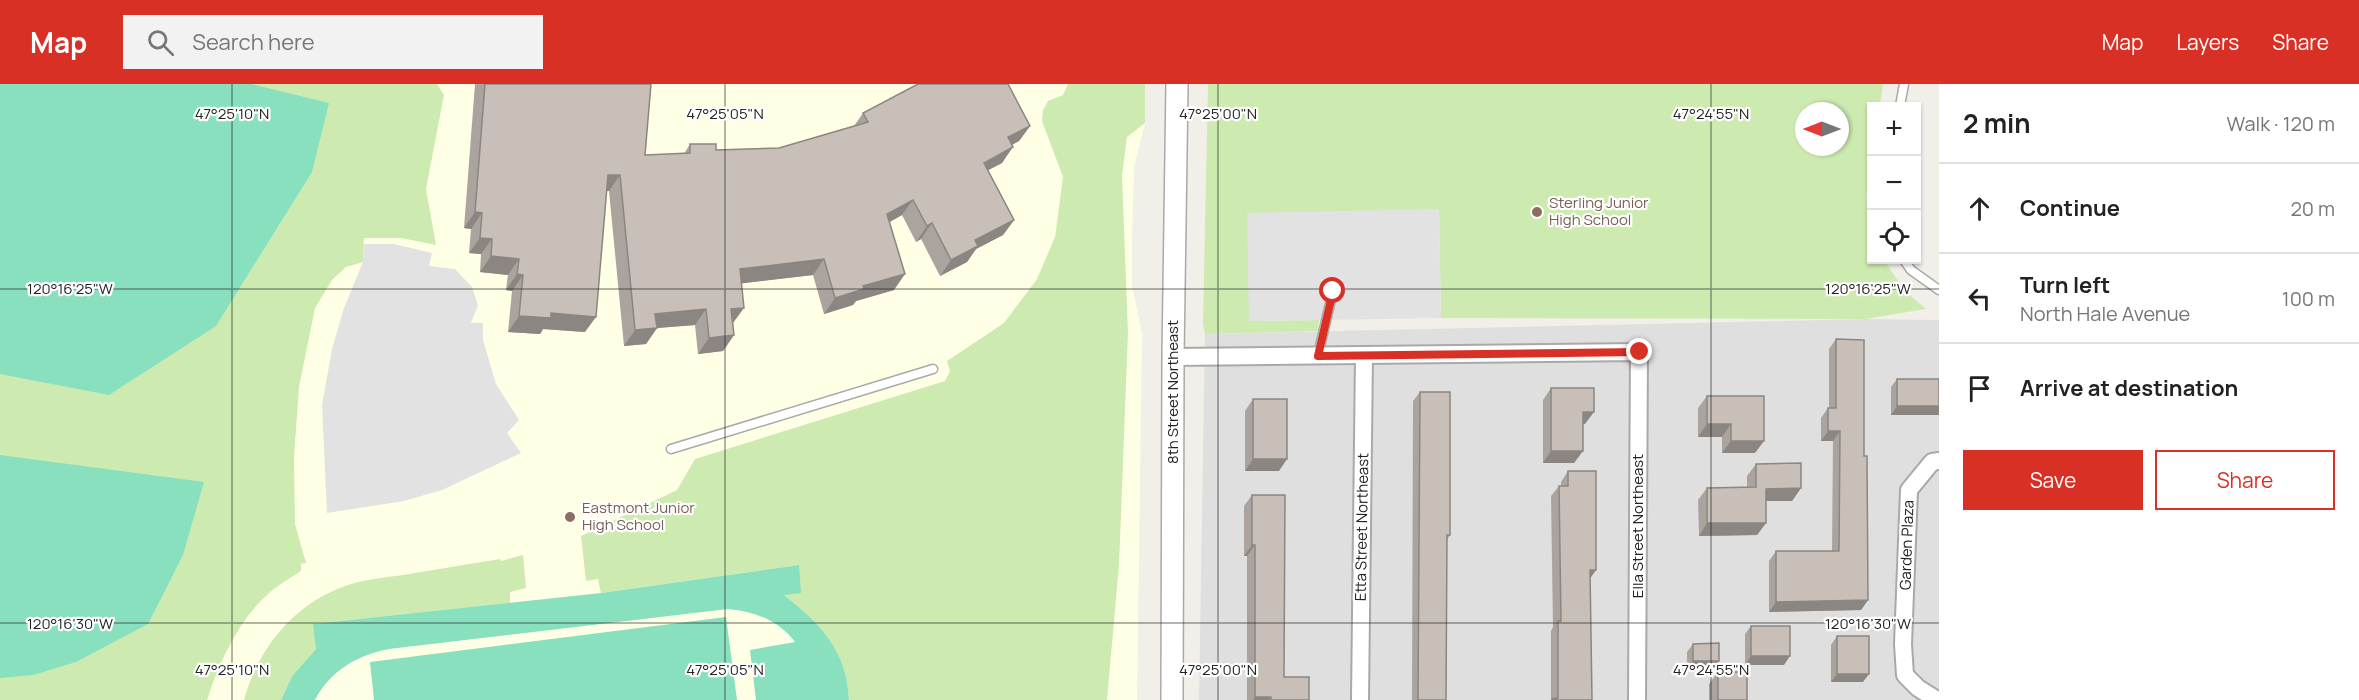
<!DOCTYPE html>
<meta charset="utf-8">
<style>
body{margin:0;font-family:Manrope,sans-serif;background:#f2f2f2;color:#222}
.controls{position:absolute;right:18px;top:18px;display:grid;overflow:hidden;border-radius:0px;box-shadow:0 2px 4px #0004}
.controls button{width:54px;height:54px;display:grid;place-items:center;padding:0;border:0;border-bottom:2px solid #e0e0e0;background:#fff;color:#222;font:30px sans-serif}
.compass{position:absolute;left:1795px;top:18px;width:54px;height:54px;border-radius:50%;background:#fff;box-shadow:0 2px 4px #0004;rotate:270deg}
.stop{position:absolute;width:18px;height:18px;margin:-14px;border:4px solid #d93025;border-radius:50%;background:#fff}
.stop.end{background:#d93025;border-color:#fff;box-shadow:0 2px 6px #0008}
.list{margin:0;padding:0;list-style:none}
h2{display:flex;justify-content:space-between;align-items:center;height:78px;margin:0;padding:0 24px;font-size:26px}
h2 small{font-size:20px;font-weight:400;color:#767676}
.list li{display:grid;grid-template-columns:39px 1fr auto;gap:18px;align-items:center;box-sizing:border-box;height:90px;padding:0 24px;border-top:2px solid #e0e0e0}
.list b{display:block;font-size:22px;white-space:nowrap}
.list p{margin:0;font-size:20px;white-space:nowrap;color:#767676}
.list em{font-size:20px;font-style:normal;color:#767676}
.actions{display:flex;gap:12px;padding:18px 24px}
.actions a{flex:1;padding:14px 0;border:2px solid #d93025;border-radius:0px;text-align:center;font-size:21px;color:#d93025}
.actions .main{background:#d93025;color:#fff}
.icon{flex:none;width:33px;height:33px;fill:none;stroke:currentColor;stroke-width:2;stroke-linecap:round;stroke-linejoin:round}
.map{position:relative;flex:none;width:1939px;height:616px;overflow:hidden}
header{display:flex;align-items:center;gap:36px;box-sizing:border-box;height:84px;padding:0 30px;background:#d93025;color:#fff}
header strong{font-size:28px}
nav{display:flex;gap:33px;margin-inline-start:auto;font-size:21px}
.search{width:420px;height:54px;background:#f2f2f2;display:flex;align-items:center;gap:15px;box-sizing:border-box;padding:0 21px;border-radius:0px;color:#767676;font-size:22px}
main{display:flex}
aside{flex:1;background:#fff}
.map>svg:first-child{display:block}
.residential{fill:#e0dfdf}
.education{fill:#ffffe5}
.grass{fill:#cdebb0;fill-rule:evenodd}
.pitch{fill:#88e0be}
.parking{fill:#e2e2e2}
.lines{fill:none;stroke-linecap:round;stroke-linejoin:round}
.service-casing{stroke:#a9a9a9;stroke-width:11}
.minor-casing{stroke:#a9a9a9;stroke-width:20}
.tertiary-casing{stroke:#a9a9a9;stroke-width:24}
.service{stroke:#fff;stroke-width:8}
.minor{stroke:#fff;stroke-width:16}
.tertiary{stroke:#fff;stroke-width:21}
.wall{fill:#aba49e}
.shaded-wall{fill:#8b8681}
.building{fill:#c7bfb8;stroke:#8b8681;stroke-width:1.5}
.route{stroke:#d93025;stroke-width:8}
.ticks{fill:none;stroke:#222;stroke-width:1.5;stroke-opacity:0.45}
.education-dot{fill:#8d6e63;stroke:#fff;stroke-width:2}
.labels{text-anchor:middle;stroke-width:4.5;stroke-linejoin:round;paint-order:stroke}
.education-label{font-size:15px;fill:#785e54;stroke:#fff;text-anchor:start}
.street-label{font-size:15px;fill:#222;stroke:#fff}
.ticks-label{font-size:15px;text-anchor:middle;fill:#222;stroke:#fff;stroke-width:4.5;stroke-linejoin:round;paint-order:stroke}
</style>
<header>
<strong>Map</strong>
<div class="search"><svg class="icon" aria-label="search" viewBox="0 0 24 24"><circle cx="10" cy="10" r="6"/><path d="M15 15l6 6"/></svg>Search here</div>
<nav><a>Map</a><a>Layers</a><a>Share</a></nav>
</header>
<main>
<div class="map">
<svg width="1939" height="616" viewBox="0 0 1939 616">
<rect width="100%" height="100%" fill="#f2efe9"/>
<path class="residential" d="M1865,235L1939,236V616H1199L1205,250Z"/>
<path class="education" d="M0,0H1145V39L1134,84L1132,155V201L1142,250L1137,616H0Z"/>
<g class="grass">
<path d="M0,0H437L444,11L426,105L436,161L401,154H364L363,178L346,183L332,196L315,224L299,303L294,373L295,440L306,479L301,480V487C292,493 283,498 274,505C240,532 220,576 207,616H0Z"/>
<path d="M1068,0H1145V39L1127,53L1122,92L1128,249L1119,481L1107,616H849C847,568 819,538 784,511L799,481L601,509L598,495L586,497L581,452L677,406L695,375L945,297L950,287L947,277L1004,239L1037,195L1055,153L1063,93L1042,37L1043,26L1048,17L1063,11Z"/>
<path d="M1208,0H1883L1880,22H1872L1871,77L1866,113L1871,143L1872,176H1884L1905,207L1926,225L1865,235L1441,234L1439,125L1249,237L1319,236L1318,247L1205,250L1203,239ZM1804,27H1840V63H1804Z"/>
<path d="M523,471L526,504L510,508V519L314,540L316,565L292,592L281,616H244C259,561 299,514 355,499C372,494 392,493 409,490C439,485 470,480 500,475L501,477Z"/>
</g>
<g class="pitch">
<path d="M0,0H251L329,19L312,88L216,242L109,311L0,290Z"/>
<path d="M0,371L204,398L183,471L148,540L76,578L33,591L0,594Z"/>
<path d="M799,481L801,509L784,511C820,539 847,567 849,616H756L750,566L795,558C778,536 756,528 728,525L389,565C357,571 330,587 315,616H281L292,592L316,565L313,540L601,509Z"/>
<path d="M726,533L737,616H374L370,578Z"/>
</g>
<g class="parking">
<path d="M1439,125L1441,234L1249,237L1247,129Z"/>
<path d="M364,160H394L432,169L429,182L455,185L472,203L478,221L471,239H483V256L496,300L519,336L507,349L521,369L442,406L404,417L327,429L322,321L332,265L344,224L363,178Z"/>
</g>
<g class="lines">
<defs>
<g id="service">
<path d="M1900,22L1904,0"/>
<path d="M1904,176L1911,186L1939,206"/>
<path d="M1318,271L1333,207"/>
<path d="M671,365L933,285"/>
</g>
<g id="minor">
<path d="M1173,273L1639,268L1637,616"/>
<path d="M1360,616L1364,271"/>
<path d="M1937,616L1918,604L1905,591L1903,560L1909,406L1932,378L1939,377"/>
</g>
<path id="tertiary" d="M1172,616L1173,273L1177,0"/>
</defs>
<use href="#service" class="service-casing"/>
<use href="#minor" class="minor-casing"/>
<use href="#tertiary" class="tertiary-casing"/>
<use href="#service" class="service"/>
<use href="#minor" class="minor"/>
<use href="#tertiary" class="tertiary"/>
</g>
<g class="wall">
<path d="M475,0H651L645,71L684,70L690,60L716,66L779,64L854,42L863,29L1030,42L1019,57L1012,61L1002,79L988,86L1014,136L1003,151L976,165L967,178L940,192L921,155L916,158L902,131L890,138L894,206L856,217L853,221L824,230L813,191L741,199L733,239L734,251L723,267L698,270L695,241L657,244L646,260L624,262L609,107H606L585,248L543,245L540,250L508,248L512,207L506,206L508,191L480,188L481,170L469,169L471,145L464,144Z"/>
<path d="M1836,255L1864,372L1868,516L1861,526L1769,528V477L1776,467H1832L1833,357H1821V334L1828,324H1829V265Z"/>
<path d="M1897,295L1939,331H1891V303Z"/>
<path d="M1551,304L1585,340H1583L1574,379H1543V316Z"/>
<path d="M1420,308L1450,451L1447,456L1446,616H1412L1413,317Z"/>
<path d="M1707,312L1755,369H1722V353H1698V324Z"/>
<path d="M1253,315L1279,387H1245V327Z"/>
<path d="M1756,380L1801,404L1792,417H1766V439L1757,451L1699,452L1698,416L1707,404L1747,403V392Z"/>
<path d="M1568,387L1596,486L1590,494L1592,616H1551V547L1553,543L1551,412L1559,402H1561V398Z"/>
<path d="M1252,411L1284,593L1309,616H1247V472H1244V422Z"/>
<path d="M1751,542L1784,581H1745V550Z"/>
<path d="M1837,552L1863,598H1831V561Z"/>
<path d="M1693,560L1713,585L1687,586V568Z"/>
<path d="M1718,588L1747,616H1709V600Z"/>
</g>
<g class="shaded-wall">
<path d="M1030,42L1019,57L997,69L1008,53Z"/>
<path d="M1013,63L1002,79L973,94L984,79Z"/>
<path d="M608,91H620L609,107H597Z"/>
<path d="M913,116L902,131L876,145L887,130Z"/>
<path d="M475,128L482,129L471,145L464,144Z"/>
<path d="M1014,136L1003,151L976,165L967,178L940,192L951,176L975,156Z"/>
<path d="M932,139L921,155L916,158L927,142Z"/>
<path d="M480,154L492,155L481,170L469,169Z"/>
<path d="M491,172L519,175L508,191L480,188Z"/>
<path d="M824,175L813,191L729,201L740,185Z"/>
<path d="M517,190L523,191L512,207L506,206Z"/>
<path d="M905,190L894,206L856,217L853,221L824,230L835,214L863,202Z"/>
<path d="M744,224L733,239L731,225Z"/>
<path d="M706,225L695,241L657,244L646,260L624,262L635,246L655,230Z"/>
<path d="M551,229L596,233L585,248L543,245L540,250L508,248L519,232Z"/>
<path d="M734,251L723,267L698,270L709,254Z"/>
<path d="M1897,322H1939V331H1891Z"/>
<path d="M1583,328H1594L1585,340H1574Z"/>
<path d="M1707,340H1731L1722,353H1698Z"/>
<path d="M1828,347H1840L1833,357H1821Z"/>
<path d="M1731,357H1764L1755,369H1722Z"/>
<path d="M1551,367H1583L1574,379H1543Z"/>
<path d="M1253,375H1287L1279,387H1245Z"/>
<path d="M1801,404L1792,417H1757L1766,405Z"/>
<path d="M1707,439H1766L1757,451L1699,452Z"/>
<path d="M1252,461H1255L1247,472H1244Z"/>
<path d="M1590,486H1596L1589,496Z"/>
<path d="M1868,516L1861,526L1769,528L1776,518Z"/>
<path d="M1751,572H1790L1784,581H1745Z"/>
<path d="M1693,577H1719L1713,585L1687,586Z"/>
<path d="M1837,590H1869L1863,598H1831Z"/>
<path d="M1255,613H1271L1269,616H1253Z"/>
</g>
<g class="building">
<path d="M485,0H651L645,71L690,69V60H716V66L779,64L868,38L863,29L918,0H1008L1030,42L1008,53L1013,63L984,79L1014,136L975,156L978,162L951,176L932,139L927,142L913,116L887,130L905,190L863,202L864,205L835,214L824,175L740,185L744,224L731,225L734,251L709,254L706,225L655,230L657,244L635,246L620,91H608L596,233L551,229V234L519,232L523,191L517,190L519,175L491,172L492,155L480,154L482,129L475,128Z"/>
<path d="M1836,255L1864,256V372H1867L1868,516L1776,518V467H1839L1840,347H1828V324H1836Z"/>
<rect x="1897" y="295" width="42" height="27"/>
<path d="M1551,304H1594V328H1583V367H1551Z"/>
<path d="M1420,308H1450V451H1447L1446,616H1418Z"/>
<path d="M1707,312H1764V357H1731V340H1707Z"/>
<rect x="1253" y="315" width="34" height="60"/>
<path d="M1801,379V404L1766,405V439H1707V404L1756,403V380Z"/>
<path d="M1568,387H1596V486H1590L1592,616H1552V615L1558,614V537H1561L1559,402H1568Z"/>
<path d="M1252,411H1285L1284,593H1309V616H1271V613H1255V461H1252Z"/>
<rect x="1751" y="542" width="39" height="30"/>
<rect x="1837" y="552" width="32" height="38"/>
<path d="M1719,559V577H1693V560Z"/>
<rect x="1718" y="588" width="29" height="28"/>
</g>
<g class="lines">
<path class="route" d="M1333,207L1318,272L1640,268"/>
</g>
<path class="ticks" d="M232,0V616M725,0V616M1218,0V616M1711,0V616M0,205H1939M0,539H1939"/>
<g class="education-dot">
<circle cx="1537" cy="128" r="6"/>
<circle cx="570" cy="433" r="6"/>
</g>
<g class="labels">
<g class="education-label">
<text x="1549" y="124">Sterling Junior<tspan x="1549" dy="17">High School</tspan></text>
<text x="582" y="429">Eastmont Junior<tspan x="582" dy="17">High School</tspan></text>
</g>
<g class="street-label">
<text transform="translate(1173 308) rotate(-90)" y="5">8th Street Northeast</text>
<text transform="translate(1638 442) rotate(-90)" y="5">Ella Street Northeast</text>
<text transform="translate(1362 443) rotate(-89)" y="5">Etta Street Northeast</text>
<text transform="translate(1907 461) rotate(-88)" y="5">Garden Plaza</text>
</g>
</g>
<g class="ticks-label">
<text x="232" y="35">47°25'10"N</text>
<text x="725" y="35">47°25'05"N</text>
<text x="1218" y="35">47°25'00"N</text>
<text x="1711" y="35">47°24'55"N</text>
<text x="1868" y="210">120°16'25"W</text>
<text x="70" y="210">120°16'25"W</text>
<text x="1868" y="545">120°16'30"W</text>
<text x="70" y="545">120°16'30"W</text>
<text x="232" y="591">47°25'10"N</text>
<text x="725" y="591">47°25'05"N</text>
<text x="1218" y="591">47°25'00"N</text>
<text x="1711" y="591">47°24'55"N</text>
</g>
</svg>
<div class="controls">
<button>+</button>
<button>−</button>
<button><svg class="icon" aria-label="locate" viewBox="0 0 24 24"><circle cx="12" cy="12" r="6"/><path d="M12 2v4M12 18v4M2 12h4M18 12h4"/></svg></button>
</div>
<svg class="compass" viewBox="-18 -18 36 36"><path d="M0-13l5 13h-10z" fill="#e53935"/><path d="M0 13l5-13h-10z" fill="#767676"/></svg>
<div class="stop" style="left:1333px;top:207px"></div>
<div class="stop end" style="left:1640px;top:268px"></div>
</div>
<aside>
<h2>2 min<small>Walk · 120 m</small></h2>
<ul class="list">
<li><svg class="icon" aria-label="ahead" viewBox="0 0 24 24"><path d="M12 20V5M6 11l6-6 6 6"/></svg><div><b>Continue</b></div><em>20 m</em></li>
<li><svg class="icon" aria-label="left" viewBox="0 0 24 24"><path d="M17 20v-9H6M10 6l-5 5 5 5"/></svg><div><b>Turn left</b><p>North Hale Avenue</p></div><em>100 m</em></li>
<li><svg class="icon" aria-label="arrive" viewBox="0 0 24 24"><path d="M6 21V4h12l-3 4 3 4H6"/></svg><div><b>Arrive at destination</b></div></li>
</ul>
<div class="actions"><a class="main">Save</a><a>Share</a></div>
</aside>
</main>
